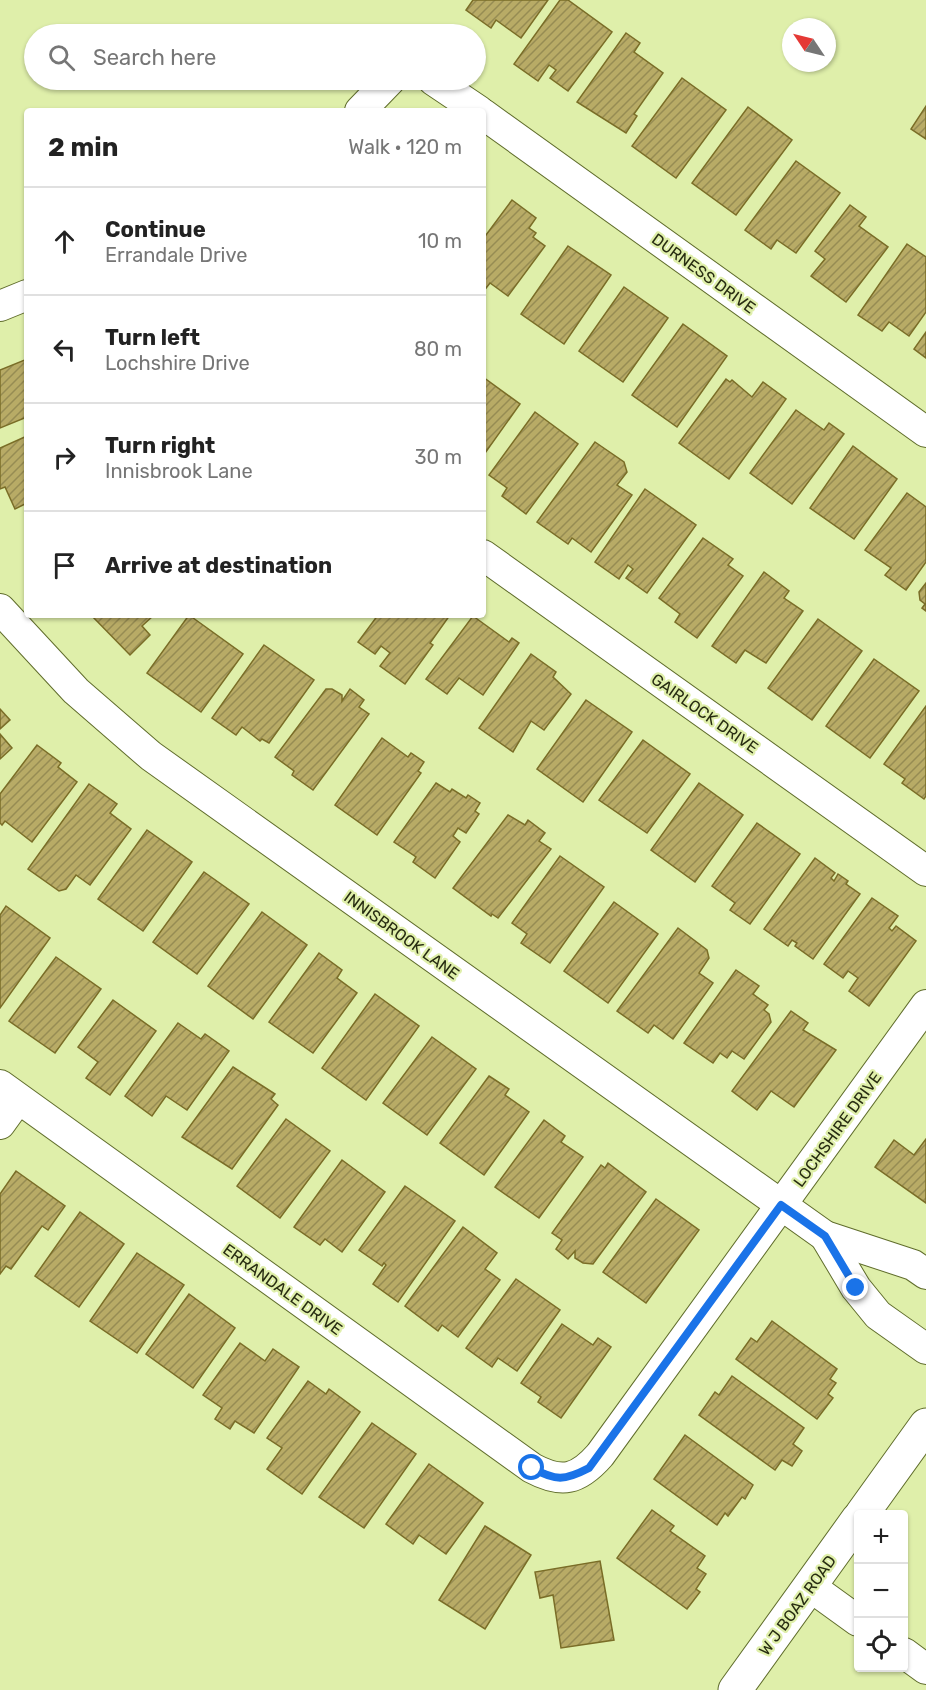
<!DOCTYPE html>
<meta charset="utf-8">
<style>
body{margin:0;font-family:Rubik,sans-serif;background:#f2f2f2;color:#222}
.controls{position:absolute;right:18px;bottom:18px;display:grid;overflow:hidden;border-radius:6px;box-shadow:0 2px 4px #0004}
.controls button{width:54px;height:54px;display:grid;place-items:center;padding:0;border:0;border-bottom:2px solid #e0e0e0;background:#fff;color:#222;font:30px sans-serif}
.compass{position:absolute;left:782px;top:18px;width:54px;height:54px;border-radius:50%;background:#fff;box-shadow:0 2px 4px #0004;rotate:305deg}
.stop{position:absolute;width:18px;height:18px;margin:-14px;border:4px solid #1a73e8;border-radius:50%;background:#fff}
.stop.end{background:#1a73e8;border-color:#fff;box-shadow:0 2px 6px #0008}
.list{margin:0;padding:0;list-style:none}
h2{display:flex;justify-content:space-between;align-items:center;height:78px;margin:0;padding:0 24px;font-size:26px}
h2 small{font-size:20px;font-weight:400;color:#767676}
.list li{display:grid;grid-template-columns:39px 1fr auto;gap:18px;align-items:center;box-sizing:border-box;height:108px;padding:0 24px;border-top:2px solid #e0e0e0}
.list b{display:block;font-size:22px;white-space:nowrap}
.list p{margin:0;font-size:20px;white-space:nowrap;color:#767676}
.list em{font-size:20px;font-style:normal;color:#767676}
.icon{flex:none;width:33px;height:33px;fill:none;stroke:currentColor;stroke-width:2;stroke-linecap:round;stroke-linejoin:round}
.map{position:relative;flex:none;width:926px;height:1690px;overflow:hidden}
.search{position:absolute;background:#fff;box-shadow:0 2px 4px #0004;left:24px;top:24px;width:462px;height:66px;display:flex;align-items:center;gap:15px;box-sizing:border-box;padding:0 21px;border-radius:33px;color:#767676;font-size:22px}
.panel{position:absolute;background:#fff;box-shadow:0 2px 4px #0004;left:24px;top:108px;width:462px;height:510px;border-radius:6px}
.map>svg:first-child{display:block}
.building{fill:url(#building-hatch);stroke:#7a6d27;stroke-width:1.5}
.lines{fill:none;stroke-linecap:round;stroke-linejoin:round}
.street-casing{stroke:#606d2c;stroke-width:32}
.secondary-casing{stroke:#606d2c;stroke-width:35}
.street{stroke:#fff;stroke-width:30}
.secondary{stroke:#fff;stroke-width:33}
.route{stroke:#1a73e8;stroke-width:8}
.labels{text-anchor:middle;stroke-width:4.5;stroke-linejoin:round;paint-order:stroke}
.street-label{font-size:16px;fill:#282d12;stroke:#dfefaa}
</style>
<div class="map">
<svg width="926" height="1690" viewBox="0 0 926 1690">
<defs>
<pattern id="building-hatch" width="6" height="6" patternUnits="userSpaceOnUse" patternTransform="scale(1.5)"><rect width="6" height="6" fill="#b8ab66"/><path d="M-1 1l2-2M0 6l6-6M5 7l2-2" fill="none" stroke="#968c53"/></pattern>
</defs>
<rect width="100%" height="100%" fill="#dfefaa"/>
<g class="building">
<path d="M473,0H548L521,38L496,20L491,28L466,10Z"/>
<path d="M560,0H568L612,32L568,91L550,78L556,70L549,65L538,81L514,64Z"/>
<path d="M626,33L640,43L634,52L663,73L634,114L637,116L626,133L577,102Z"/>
<path d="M682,78L726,110L676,178L632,146Z"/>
<path d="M926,106V139L911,129Z"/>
<path d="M748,107L792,140L736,215L692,183Z"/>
<path d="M796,161L840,193L796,253L777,240L771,249L745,230Z"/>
<path d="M512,200L536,218L529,228L536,233L533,237L545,246L508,296L490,283L483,292V239Z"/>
<path d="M850,205L866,217L859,226L888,247L846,302L811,276L825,259L815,251Z"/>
<path d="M907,244L926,257V312L909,336L889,322L882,331L858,315Z"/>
<path d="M568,246L611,275L564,344L521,314Z"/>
<path d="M624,287L668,318L623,382L579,351Z"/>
<path d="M683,324L727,356L677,427L632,395Z"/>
<path d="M926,332V358L914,349Z"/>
<path d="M27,359V417L0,428V370Z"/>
<path d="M483,377L520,404L483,456Z"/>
<path d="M726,379L730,382L732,380L752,397L763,382L786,399L729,479L679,443Z"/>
<path d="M796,410L824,430L829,423L844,434L792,504L750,473Z"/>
<path d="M535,412L578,444L526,514L502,496L507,488L489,475Z"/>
<path d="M27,436V503L15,509L5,487L0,489V448Z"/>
<path d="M595,442L624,462L627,472L617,485L632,495L591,552L572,538L568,544L537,522Z"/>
<path d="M853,446L897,479L854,539L810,508Z"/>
<path d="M645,489L696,525L647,593L626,578L633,569L628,565L619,579L595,562Z"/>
<path d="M907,493L926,507V562L906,590L885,575L891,568L865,550Z"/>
<path d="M703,538L733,559L728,565L743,576L697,638L675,622L680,614L659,598Z"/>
<path d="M764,572L789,591L784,598L803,611L766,663L745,650L736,663L712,646Z"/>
<path d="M926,583V611L922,608L925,604L920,600L919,592Z"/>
<path d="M91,615H154L142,626L150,635L130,655Z"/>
<path d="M189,615L243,654L201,712L147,673Z"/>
<path d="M378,615H450L430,643L433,645L405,684L380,666L390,653L381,646L375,654L358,642Z"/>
<path d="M473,616L509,642L512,638L519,643L483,695L459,678L447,694L426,679Z"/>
<path d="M818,619L862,651L812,720L768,688Z"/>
<path d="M264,645L314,680L269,743L262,739L260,741L242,727L236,735L212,718Z"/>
<path d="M531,654L556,672L553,677L571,694L544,730L531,721L513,752L479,728Z"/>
<path d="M874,659L919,691L870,758L826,726Z"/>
<path d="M326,689H332L342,695V701L350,689L364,700L359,707L369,714L313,790L292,775L294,771L275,757Z"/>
<path d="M586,700L632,732L583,802L537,769Z"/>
<path d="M926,706V796L924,799L902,783L905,779L884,764Z"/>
<path d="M0,709L10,720L0,729Z"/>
<path d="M0,734L12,748L0,759Z"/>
<path d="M382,738L408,757L411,753L424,762L418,771L421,773L377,835L335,805Z"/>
<path d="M643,740L690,774L647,833L599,800Z"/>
<path d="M37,745L61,763L58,767L77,782L32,842L5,821L2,825L0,823V794Z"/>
<path d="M436,783L450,792L452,789L466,798L468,795L480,803L475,811L479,814L466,833L458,828L453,836L460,842L435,878L413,862L416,857L394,842Z"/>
<path d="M699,783L743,815L695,882L651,850Z"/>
<path d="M89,784L117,804L110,813L131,829L90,885L76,875L66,889L59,891L28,869Z"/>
<path d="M508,815L525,825L528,820L545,833L539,841L551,849L498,918L492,914L491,916L453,888Z"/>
<path d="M757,823L800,854L750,924L730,910L735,903L712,886Z"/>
<path d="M147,830L192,862L143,931L98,899Z"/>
<path d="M560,856L604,887L550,963L521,943L527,934L512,923Z"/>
<path d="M815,858L835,873L831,878L834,881L838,874L848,881L846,884L860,894L813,959L795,946L797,943L792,940L788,946L764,929Z"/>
<path d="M204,872L249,904L197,974L153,942Z"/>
<path d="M872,898L898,916L889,928L892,931L896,926L916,941L869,1006L849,991L858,978L848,971L843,978L824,964Z"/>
<path d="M614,902L658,934L608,1003L564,971Z"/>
<path d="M6,906L50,938L0,1008V915Z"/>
<path d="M262,912L307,945L253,1019L208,986Z"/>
<path d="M678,928L707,950L709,958L699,973L713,983L673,1039L654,1025L648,1033L617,1011Z"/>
<path d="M319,953L342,970L337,978L357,993L313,1053L269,1022Z"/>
<path d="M56,957L101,989L55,1053L9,1021Z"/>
<path d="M736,970L759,986L753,994L768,1005L764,1010L769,1014L771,1022L744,1059L732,1051L727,1058L720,1053L713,1063L684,1043Z"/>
<path d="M375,994L419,1026L366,1100L322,1068Z"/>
<path d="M113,1000L156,1031L110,1095L86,1078L98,1062L78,1047Z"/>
<path d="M791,1011L808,1023L803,1030L836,1050L794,1107L771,1091L757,1110L732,1091Z"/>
<path d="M178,1023L201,1039L205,1034L229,1051L187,1110L166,1096L152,1116L125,1096Z"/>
<path d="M432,1037L476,1069L427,1135L383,1103Z"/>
<path d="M233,1067L275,1094L271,1099L278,1105L232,1169L182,1137Z"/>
<path d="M489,1076L509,1089L505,1095L529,1112L484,1175L440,1143Z"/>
<path d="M286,1119L330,1151L280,1218L237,1186Z"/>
<path d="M544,1120L565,1136L561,1142L583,1157L539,1218L495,1187Z"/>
<path d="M926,1139V1203L875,1167L894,1140L914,1155Z"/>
<path d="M342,1160L385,1192L342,1252L325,1239L320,1245L294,1227Z"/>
<path d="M608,1163L646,1192L593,1264L583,1263L575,1258V1251L568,1259L556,1249L562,1240L552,1233L601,1165L605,1168Z"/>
<path d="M16,1171L65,1206L48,1230L42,1226L11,1269L6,1266L0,1274V1194Z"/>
<path d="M405,1186L455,1221L398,1302L373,1284L386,1265L384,1263L382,1266L359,1250Z"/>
<path d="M656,1199L699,1230L646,1303L603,1272Z"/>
<path d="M80,1212L124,1244L79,1307L35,1276Z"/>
<path d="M463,1227L497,1253L485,1269L500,1280L458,1337L442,1325L438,1331L405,1306Z"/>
<path d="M137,1253L184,1285L137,1353L90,1321Z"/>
<path d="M516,1279L560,1310L517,1371L498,1358L492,1367L466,1348Z"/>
<path d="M189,1294L235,1328L193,1388L146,1354Z"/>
<path d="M772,1321L837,1369L830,1379L836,1383L828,1394L833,1398L817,1419L736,1359L751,1338L757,1342Z"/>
<path d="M562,1324L593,1345L598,1338L611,1347L561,1418L538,1402L541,1397L521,1383Z"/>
<path d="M240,1343L265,1361L273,1349L299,1367L254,1433L235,1421L230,1429L215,1419L222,1408L203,1395Z"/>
<path d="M732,1376L804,1428L793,1444L802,1451L792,1466L782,1460L775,1470L699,1415L715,1392L719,1395Z"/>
<path d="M308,1381L326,1394L329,1389L360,1412L302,1494L267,1469L282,1448L267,1438Z"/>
<path d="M372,1423L416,1454L364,1528L319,1497Z"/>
<path d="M685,1435L753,1485L745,1499L742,1497L728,1516L725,1513L717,1525L654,1479Z"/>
<path d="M429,1464L483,1503L446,1554L419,1535L413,1544L386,1524Z"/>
<path d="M652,1510L674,1526L670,1531L705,1556L697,1568L706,1574L696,1589L700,1592L687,1609L617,1558Z"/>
<path d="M485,1526L531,1555L485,1629L439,1600Z"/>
<path d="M600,1561L614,1640L561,1648L553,1595L540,1598L535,1572Z"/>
</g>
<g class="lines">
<defs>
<g id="street">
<path d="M433,80L479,111"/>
<path d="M360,111L390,80"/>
<path d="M483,114L926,432"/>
<path d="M0,306L27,295"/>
<path d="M483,555L926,871"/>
<path d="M0,609L76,691L151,756L825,1236L913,1265L926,1274"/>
<path d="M0,1085L532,1468C562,1484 578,1480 600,1455L926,1005"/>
<path d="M0,1124L18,1099"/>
<path d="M825,1236L856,1288L878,1315L926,1349"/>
<path d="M811,1587L858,1621"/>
<path d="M904,1653L926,1669"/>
</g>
<g id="secondary">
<path d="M862,1514L926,1425"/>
<path d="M735,1690L858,1519"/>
</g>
</defs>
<use href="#street" class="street-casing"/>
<use href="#secondary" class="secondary-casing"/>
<use href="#street" class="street"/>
<use href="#secondary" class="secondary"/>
</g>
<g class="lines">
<path class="route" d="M532,1468C556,1481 564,1481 589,1468L781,1205L825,1236L856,1288"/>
</g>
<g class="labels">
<g class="street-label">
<text transform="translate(704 273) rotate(36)" y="6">DURNESS DRIVE</text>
<text transform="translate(705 713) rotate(35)" y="6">GAIRLOCK DRIVE</text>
<text transform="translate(402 935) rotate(36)" y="6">INNISBROOK LANE</text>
<text transform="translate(837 1129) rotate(-54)" y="6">LOCHSHIRE DRIVE</text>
<text transform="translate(283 1289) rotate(36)" y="6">ERRANDALE DRIVE</text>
<text transform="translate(797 1605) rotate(-54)" y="6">W J BOAZ ROAD</text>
</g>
</g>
</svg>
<div class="controls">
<button>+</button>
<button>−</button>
<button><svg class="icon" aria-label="locate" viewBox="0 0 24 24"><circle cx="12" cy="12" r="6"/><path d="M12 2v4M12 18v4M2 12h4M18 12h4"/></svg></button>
</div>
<svg class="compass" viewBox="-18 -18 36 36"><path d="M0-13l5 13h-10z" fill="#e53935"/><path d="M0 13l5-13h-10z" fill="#767676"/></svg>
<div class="stop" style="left:532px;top:1468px"></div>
<div class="stop end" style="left:856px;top:1288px"></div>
<div class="search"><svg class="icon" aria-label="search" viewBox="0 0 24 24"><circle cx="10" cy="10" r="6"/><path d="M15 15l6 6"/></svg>Search here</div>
<section class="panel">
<h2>2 min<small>Walk · 120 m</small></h2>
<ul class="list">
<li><svg class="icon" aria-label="ahead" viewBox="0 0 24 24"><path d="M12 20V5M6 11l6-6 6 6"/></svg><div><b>Continue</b><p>Errandale Drive</p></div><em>10 m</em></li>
<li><svg class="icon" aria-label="left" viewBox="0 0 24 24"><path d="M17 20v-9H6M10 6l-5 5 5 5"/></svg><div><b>Turn left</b><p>Lochshire Drive</p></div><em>80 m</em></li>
<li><svg class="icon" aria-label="right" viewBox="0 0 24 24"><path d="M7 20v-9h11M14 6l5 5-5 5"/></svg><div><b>Turn right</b><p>Innisbrook Lane</p></div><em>30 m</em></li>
<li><svg class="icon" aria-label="arrive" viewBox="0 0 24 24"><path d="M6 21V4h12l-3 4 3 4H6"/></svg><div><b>Arrive at destination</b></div></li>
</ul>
</section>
</div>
